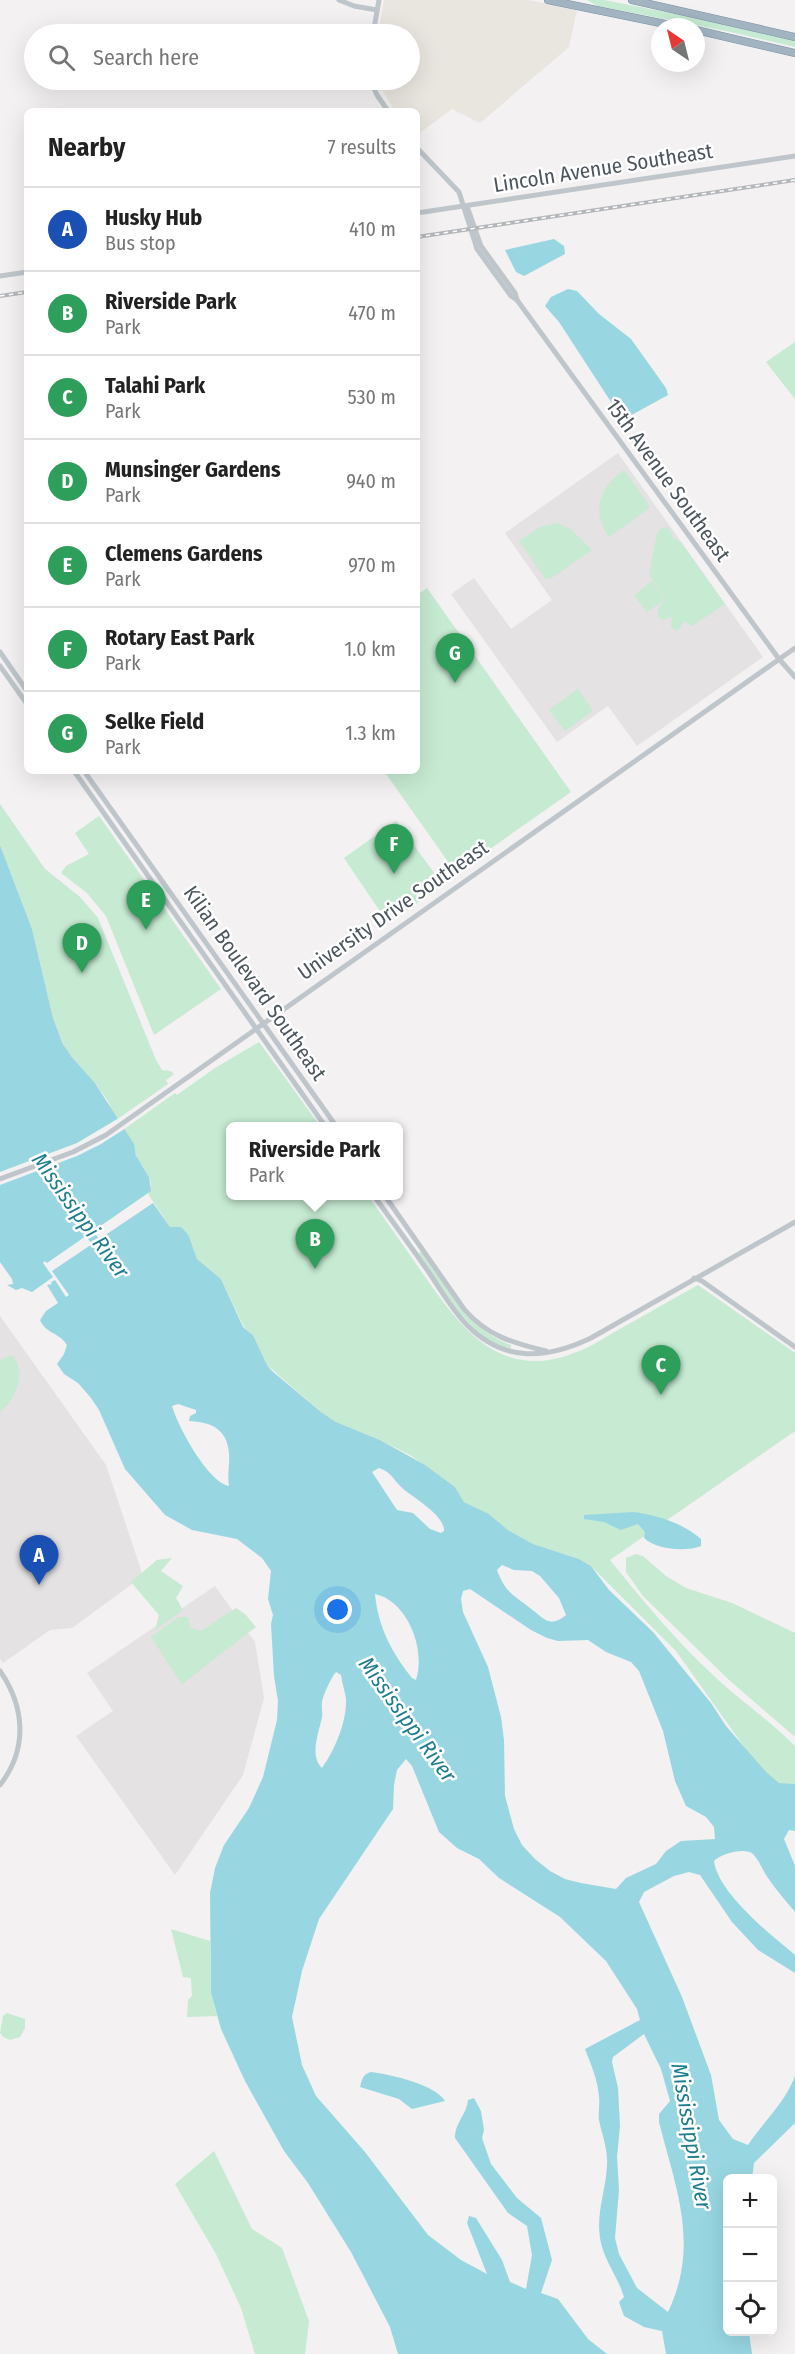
<!DOCTYPE html>
<meta charset="utf-8">
<style>
body{margin:0;font-family:"Fira Sans Condensed",sans-serif;background:#f2f2f2;color:#222}
.controls{position:absolute;right:18px;bottom:18px;display:grid;overflow:hidden;border-radius:9px;box-shadow:0 6px 24px #0002}
.controls button{width:54px;height:54px;display:grid;place-items:center;padding:0;border:0;border-bottom:2px solid #e0e0e0;background:#fff;color:#222;font:30px sans-serif}
.compass{position:absolute;left:651px;top:18px;width:54px;height:54px;border-radius:50%;background:#fff;box-shadow:0 6px 24px #0002;rotate:325deg}
.you{position:absolute;left:338px;top:1610px;width:21px;height:21px;margin:-15px;border:4px solid #fff;border-radius:50%;background:#1a73e8;box-shadow:0 0 0 9px #1a73e833}
.badge{display:grid;place-items:center;width:39px;height:39px;border-radius:50%;background:#0b8043;color:#fff;font-size:20px;font-weight:700}
.pin{position:absolute;translate:-50% -50px;filter:drop-shadow(0 2px 3px #0008)}
.pin::after{content:'';position:absolute;top:32px;width:21px;height:18px;background:inherit;clip-path:polygon(0 0,100% 0,50% 100%)}
.popup{position:absolute;left:226px;top:1122px;width:177px;height:78px;box-sizing:border-box;display:grid;place-content:center;border-radius:9px;background:#fff;filter:drop-shadow(0 2px 4px #0005);font-size:20px;white-space:nowrap;color:#767676}
.popup b{font-size:22px;color:#222}
.popup::after{content:'';position:absolute;left:50%;top:100%;margin-left:-12px;border:12px solid transparent;border-top-color:#fff}
.list{margin:0;padding:0;list-style:none}
h2{display:flex;justify-content:space-between;align-items:center;height:78px;margin:0;padding:0 24px;font-size:26px}
h2 small{font-size:20px;font-weight:400;color:#767676}
.list li{display:grid;grid-template-columns:39px 1fr auto;gap:18px;align-items:center;box-sizing:border-box;height:84px;padding:0 24px;border-top:2px solid #e0e0e0}
.list b{display:block;font-size:22px;white-space:nowrap}
.list p{margin:0;font-size:20px;white-space:nowrap;color:#767676}
.list em{font-size:20px;font-style:normal;color:#767676}
.icon{flex:none;width:33px;height:33px;fill:none;stroke:currentColor;stroke-width:2;stroke-linecap:round;stroke-linejoin:round}
.map{position:relative;flex:none;width:795px;height:2354px;overflow:hidden}
.search{position:absolute;background:#fff;box-shadow:0 6px 24px #0002;left:24px;top:24px;width:396px;height:66px;display:flex;align-items:center;gap:15px;box-sizing:border-box;padding:0 21px;border-radius:33px;color:#767676;font-size:22px}
.panel{position:absolute;background:#fff;box-shadow:0 6px 24px #0002;left:24px;top:108px;width:396px;height:666px;border-radius:9px}
.map>svg:first-child{display:block}
.commercial{fill:#e9e6df}
.education{fill:#e4e2e2}
.green{fill:#c6ead2}
.water{fill:#98d7e2;fill-rule:evenodd}
.pier{fill:#f3f1f1}
.lines{fill:none;stroke-linecap:round;stroke-linejoin:round}
.river{stroke:#98d7e2;stroke-width:9}
.trunk-casing{stroke:#7a91a5;stroke-width:8}
.tertiary{stroke:#bec6cc;stroke-width:5}
.trunk{stroke:#a2b4c2;stroke-width:7}
.rail-casing{stroke:#b4b7ba;stroke-width:4}
.rail{stroke:#fff;stroke-width:1.5;stroke-dasharray:4.5;stroke-linecap:butt}
.labels{text-anchor:middle;stroke-width:5;stroke-linejoin:round;paint-order:stroke}
.street-label{font-size:21px;fill:#4b555c;stroke:#fff}
.water-label{font-size:22px;font-style:italic;fill:#1e7d8d;stroke:#fff}
</style>
<div class="map">
<svg width="795" height="2354" viewBox="0 0 795 2354">
<rect width="100%" height="100%" fill="#f3f1f1"/>
<path class="commercial" d="M384,0H528L577,10L569,47L480,123L452,109L417,135V111H395L376,80H410V34H378Z"/>
<g class="education">
<path d="M618,453L763,657L637,746L608,706L557,742L451,594L474,578L511,629L552,600L505,533Z"/>
<path d="M0,1316L106,1465L143,1576L72,1628L50,1630L3,1663L0,1659Z"/>
<path d="M215,1586L255,1642L264,1698L243,1775L175,1875L76,1736L113,1711L87,1673Z"/>
</g>
<g class="green">
<path d="M587,0H604L726,24L795,40V47L726,31L598,6Z"/>
<path d="M795,342V399L766,362Z"/>
<path d="M624,470L649,505L648,509L609,537C590,511 600,487 624,470Z"/>
<path d="M558,523L572,530L592,550L550,579L545,578L519,541L540,527Z"/>
<path d="M668,527L674,539L680,541L725,604L692,626L684,621L677,631L671,627L672,617L662,620L658,616C657,608 661,605 666,600L649,575L657,534L660,529Z"/>
<path d="M652,581L665,600L647,612L634,595Z"/>
<path d="M427,588L571,792L456,873L384,771H417V595Z"/>
<path d="M578,689L593,711L565,731L549,710Z"/>
<path d="M0,804L45,869L80,897L98,918L156,1060L162,1070L171,1071L174,1074L166,1080L168,1084L116,1120L108,1101L95,1083L66,1050L53,1018L32,929L0,845Z"/>
<path d="M99,816L221,989L154,1035L106,916L87,893L61,873L66,866L89,854L75,833Z"/>
<path d="M396,821L443,885L388,923L344,858Z"/>
<path d="M259,1042L320,1126H231V1196H368C387,1222 405,1248 423,1274C461,1328 500,1382 574,1353C589,1348 604,1338 618,1330C645,1315 671,1300 698,1285L795,1353V1431L610,1560C643,1601 676,1641 715,1677C741,1701 770,1721 795,1746V1788L767,1779L676,1651L591,1566L579,1559L533,1544L508,1530L489,1514L464,1502L455,1487L410,1455L380,1440L336,1422L321,1412L267,1365L253,1335L244,1327L221,1279L197,1259L189,1236L181,1227H170L148,1194C158,1177 138,1166 136,1155C134,1144 130,1139 123,1130L175,1093L177,1095L215,1068Z"/>
<path d="M420,1252H422C447,1285 470,1331 511,1345V1348C474,1346 439,1282 419,1254Z"/>
<path d="M12,1355C27,1372 16,1399 0,1412V1360Z"/>
<path d="M636,1554L643,1556L666,1576L686,1588L732,1603L795,1633V1737L728,1679L643,1596L626,1572V1558Z"/>
<path d="M172,1558L161,1571L183,1586L176,1598L183,1610L155,1630L159,1615L131,1582L157,1560Z"/>
<path d="M236,1608L245,1614L256,1627L182,1684L151,1637L179,1617H188L190,1628L201,1631Z"/>
<path d="M171,1929L210,1941L211,1993L217,2016L187,2017L188,2000L192,1996L191,1978L183,1977Z"/>
<path d="M7,2013L25,2019V2028L20,2037L10,2040L3,2037L0,2033L3,2016Z"/>
<path d="M214,2151L252,2229L282,2248L309,2321L305,2354H255L241,2308L216,2254L175,2184Z"/>
</g>
<g class="water">
<path d="M554,239L564,246L565,254L524,276L516,272L505,250Z"/>
<path d="M568,289L577,291L599,314L631,339L666,388L668,395L628,417L613,405L559,322L545,306L551,297Z"/>
<path d="M0,845L32,929L53,1018L63,1044L71,1056L95,1083L134,1144L136,1156L149,1177L151,1191L47,1263L45,1261L43,1263L53,1277L32,1292L22,1288L16,1290L7,1285L13,1284L12,1279L0,1262Z"/>
<path d="M153,1203L170,1227H181L185,1231L189,1236L197,1259L221,1279L243,1327L253,1335L267,1365L272,1371L321,1412L336,1422L380,1440L425,1465L455,1487L464,1502L489,1514L508,1530L533,1544L579,1559L591,1566L609,1590L653,1632L711,1703L726,1726L766,1772L779,1783L795,1784V1831L789,1830L784,1839L795,1866V1912C786,1901 776,1890 768,1878C763,1871 759,1860 753,1854C745,1847 721,1854 714,1861C718,1893 771,1935 795,1955V1973L758,1950L732,1922L700,1875L689,1872L674,1876L644,1892L639,1902L682,1997L711,2075L719,2120L733,2139L748,2145C763,2122 785,2103 795,2076V2123L754,2163L752,2178H728V2332H749L752,2354H666L662,2331L644,2327L624,2316L619,2302L624,2297C618,2277 603,2259 600,2238C596,2213 606,2190 607,2165C608,2149 602,2135 599,2120C598,2113 600,2105 599,2097C598,2080 591,2065 585,2049L640,2020L637,2009L606,1961L560,1917L499,1878L479,1859L457,1848L439,1832L412,1766L406,1759L397,1770L394,1785L393,1809L319,1919L302,1971L292,2017L302,2065L316,2096L365,2152L428,2235L461,2260L487,2274L467,2223L469,2216L476,2218L502,2260L510,2282L526,2289L532,2255L527,2226L508,2213L455,2138C454,2124 467,2114 468,2100L474,2098L481,2111L484,2130L482,2138L491,2164L517,2198L541,2218L552,2260L541,2293L558,2299L588,2339L607,2354H398L390,2327L351,2252L308,2183L284,2151L245,2081L221,2029L211,1993L210,1893L215,1868L224,1845L249,1808L263,1777L277,1720L278,1701L274,1676L271,1624L273,1615L268,1599L271,1571L262,1558L237,1539L192,1530L165,1515L125,1469L99,1410L91,1398L78,1383L64,1374L57,1364L64,1354L67,1345C60,1333 45,1333 40,1320L46,1311L58,1303L47,1285L52,1284L51,1282L55,1280L66,1297L69,1295L52,1271ZM178,1404L196,1410V1413L190,1416L189,1421C210,1422 227,1428 229,1453C230,1464 227,1475 229,1486C208,1482 178,1427 172,1406ZM379,1468C391,1472 393,1479 401,1487C412,1497 445,1515 444,1531L441,1533L430,1529L413,1513L397,1510L372,1472ZM502,1565L514,1570L532,1571L540,1576L559,1598L566,1615C549,1629 544,1618 530,1608C513,1595 505,1592 497,1570ZM470,1589L531,1630L547,1638L558,1641L588,1640L606,1652L631,1662L639,1671L663,1731L675,1781L686,1806L706,1817L714,1827L715,1839L681,1841L666,1851L656,1864L626,1878L616,1889L581,1883L565,1879L550,1871L535,1859L522,1845L514,1829L505,1796L504,1740L501,1717L488,1667L463,1612L461,1599L463,1591ZM375,1594C408,1601 426,1650 416,1680L412,1678C392,1653 378,1627 375,1594ZM336,1672L341,1675C342,1683 345,1691 346,1699C347,1721 335,1750 322,1768C309,1756 319,1732 322,1717C323,1712 321,1708 322,1703C322,1697 332,1676 336,1672ZM644,2034L661,2069L670,2101L659,2114V2122C676,2189 700,2245 668,2312L637,2288L619,2254L615,2238L619,2190L617,2157L620,2126L618,2088L612,2062L613,2057Z"/>
<path d="M633,1512C657,1515 683,1523 701,1539V1546C686,1552 657,1550 644,1538L645,1532L638,1524L621,1530L604,1522L584,1519V1515Z"/>
<path d="M371,2072C390,2074 436,2085 445,2101L412,2109L399,2099L360,2087C362,2079 363,2074 371,2072Z"/>
</g>
<path class="pier" d="M119,1118L126,1128L101,1144L77,1156L0,1185V1172L77,1143Z"/>
<g class="lines">
<path class="river" d="M83,1225L102,1250"/>
<defs>
<g id="trunk">
<path d="M548,0L680,27"/>
<path d="M632,0L795,37"/>
<path d="M696,30L795,53"/>
</g>
</defs>
<use href="#trunk" class="trunk-casing"/>
<g class="tertiary">
<path d="M339,0L354,6L377,10"/>
<path d="M373,34L379,0"/>
<path d="M370,80L377,95L388,111"/>
<path d="M417,148L459,192L477,249L511,296L517,300L779,659L795,677"/>
<path d="M464,206L468,209L481,246L515,293L517,300"/>
<path d="M417,213L795,156"/>
<path d="M0,276L27,272"/>
<path d="M0,652L27,691"/>
<path d="M0,666L27,704"/>
<path d="M74,771L325,1126"/>
<path d="M84,771L336,1126"/>
<path d="M0,1179L73,1152L106,1135L795,648"/>
<path d="M374,1196C393,1222 412,1248 430,1274C442,1292 453,1311 468,1326C505,1363 547,1359 591,1338L795,1222"/>
<path d="M385,1196L464,1309C487,1336 513,1343 546,1351"/>
<path d="M694,1278L702,1281L795,1347"/>
<path d="M0,1671C25,1707 28,1749 0,1785"/>
</g>
<use href="#trunk" class="trunk"/>
<defs>
<g id="rail">
<path d="M417,237L795,180"/>
<path d="M0,296L27,292"/>
</g>
</defs>
<use href="#rail" class="rail-casing"/>
<use href="#rail" class="rail"/>
</g>
<g class="labels">
<g class="street-label">
<text transform="translate(603 168) rotate(-9)" y="7">Lincoln Avenue Southeast</text>
<text transform="translate(668 480) rotate(54)" y="7">15th Avenue Southeast</text>
<text transform="translate(393 910) rotate(-35)" y="7">University Drive Southeast</text>
<text transform="translate(255 983) rotate(55)" y="7">Kilian Boulevard Southeast</text>
</g>
<g class="water-label">
<text transform="translate(81 1215) rotate(54)" y="8">Mississippi River</text>
<text transform="translate(408 1719) rotate(54)" y="8">Mississippi River</text>
<text transform="translate(692 2136) rotate(80)" y="8">Mississippi River</text>
</g>
</g>
</svg>
<div class="controls">
<button>+</button>
<button>−</button>
<button><svg class="icon" aria-label="locate" viewBox="0 0 24 24"><circle cx="12" cy="12" r="6"/><path d="M12 2v4M12 18v4M2 12h4M18 12h4"/></svg></button>
</div>
<svg class="compass" viewBox="-18 -18 36 36"><path d="M0-13l5 13h-10z" fill="#e53935"/><path d="M0 13l5-13h-10z" fill="#767676"/></svg>
<div class="you"></div>
<div class="pin badge" style="left:39px;top:1585px;background:#1a4fb4">A</div>
<div class="pin badge" style="left:315px;top:1269px;background:#2e9e5b">B</div>
<div class="popup"><b>Riverside Park</b>Park</div>
<div class="pin badge" style="left:661px;top:1395px;background:#2e9e5b">C</div>
<div class="pin badge" style="left:82px;top:973px;background:#2e9e5b">D</div>
<div class="pin badge" style="left:146px;top:930px;background:#2e9e5b">E</div>
<div class="pin badge" style="left:394px;top:874px;background:#2e9e5b">F</div>
<div class="pin badge" style="left:455px;top:683px;background:#2e9e5b">G</div>
<div class="search"><svg class="icon" aria-label="search" viewBox="0 0 24 24"><circle cx="10" cy="10" r="6"/><path d="M15 15l6 6"/></svg>Search here</div>
<section class="panel">
<h2>Nearby<small>7 results</small></h2>
<ul class="list">
<li><span class="badge" style="background:#1a4fb4">A</span><div><b>Husky Hub</b><p>Bus stop</p></div><em>410 m</em></li>
<li><span class="badge" style="background:#2e9e5b">B</span><div><b>Riverside Park</b><p>Park</p></div><em>470 m</em></li>
<li><span class="badge" style="background:#2e9e5b">C</span><div><b>Talahi Park</b><p>Park</p></div><em>530 m</em></li>
<li><span class="badge" style="background:#2e9e5b">D</span><div><b>Munsinger Gardens</b><p>Park</p></div><em>940 m</em></li>
<li><span class="badge" style="background:#2e9e5b">E</span><div><b>Clemens Gardens</b><p>Park</p></div><em>970 m</em></li>
<li><span class="badge" style="background:#2e9e5b">F</span><div><b>Rotary East Park</b><p>Park</p></div><em>1.0 km</em></li>
<li><span class="badge" style="background:#2e9e5b">G</span><div><b>Selke Field</b><p>Park</p></div><em>1.3 km</em></li>
</ul>
</section>
</div>
